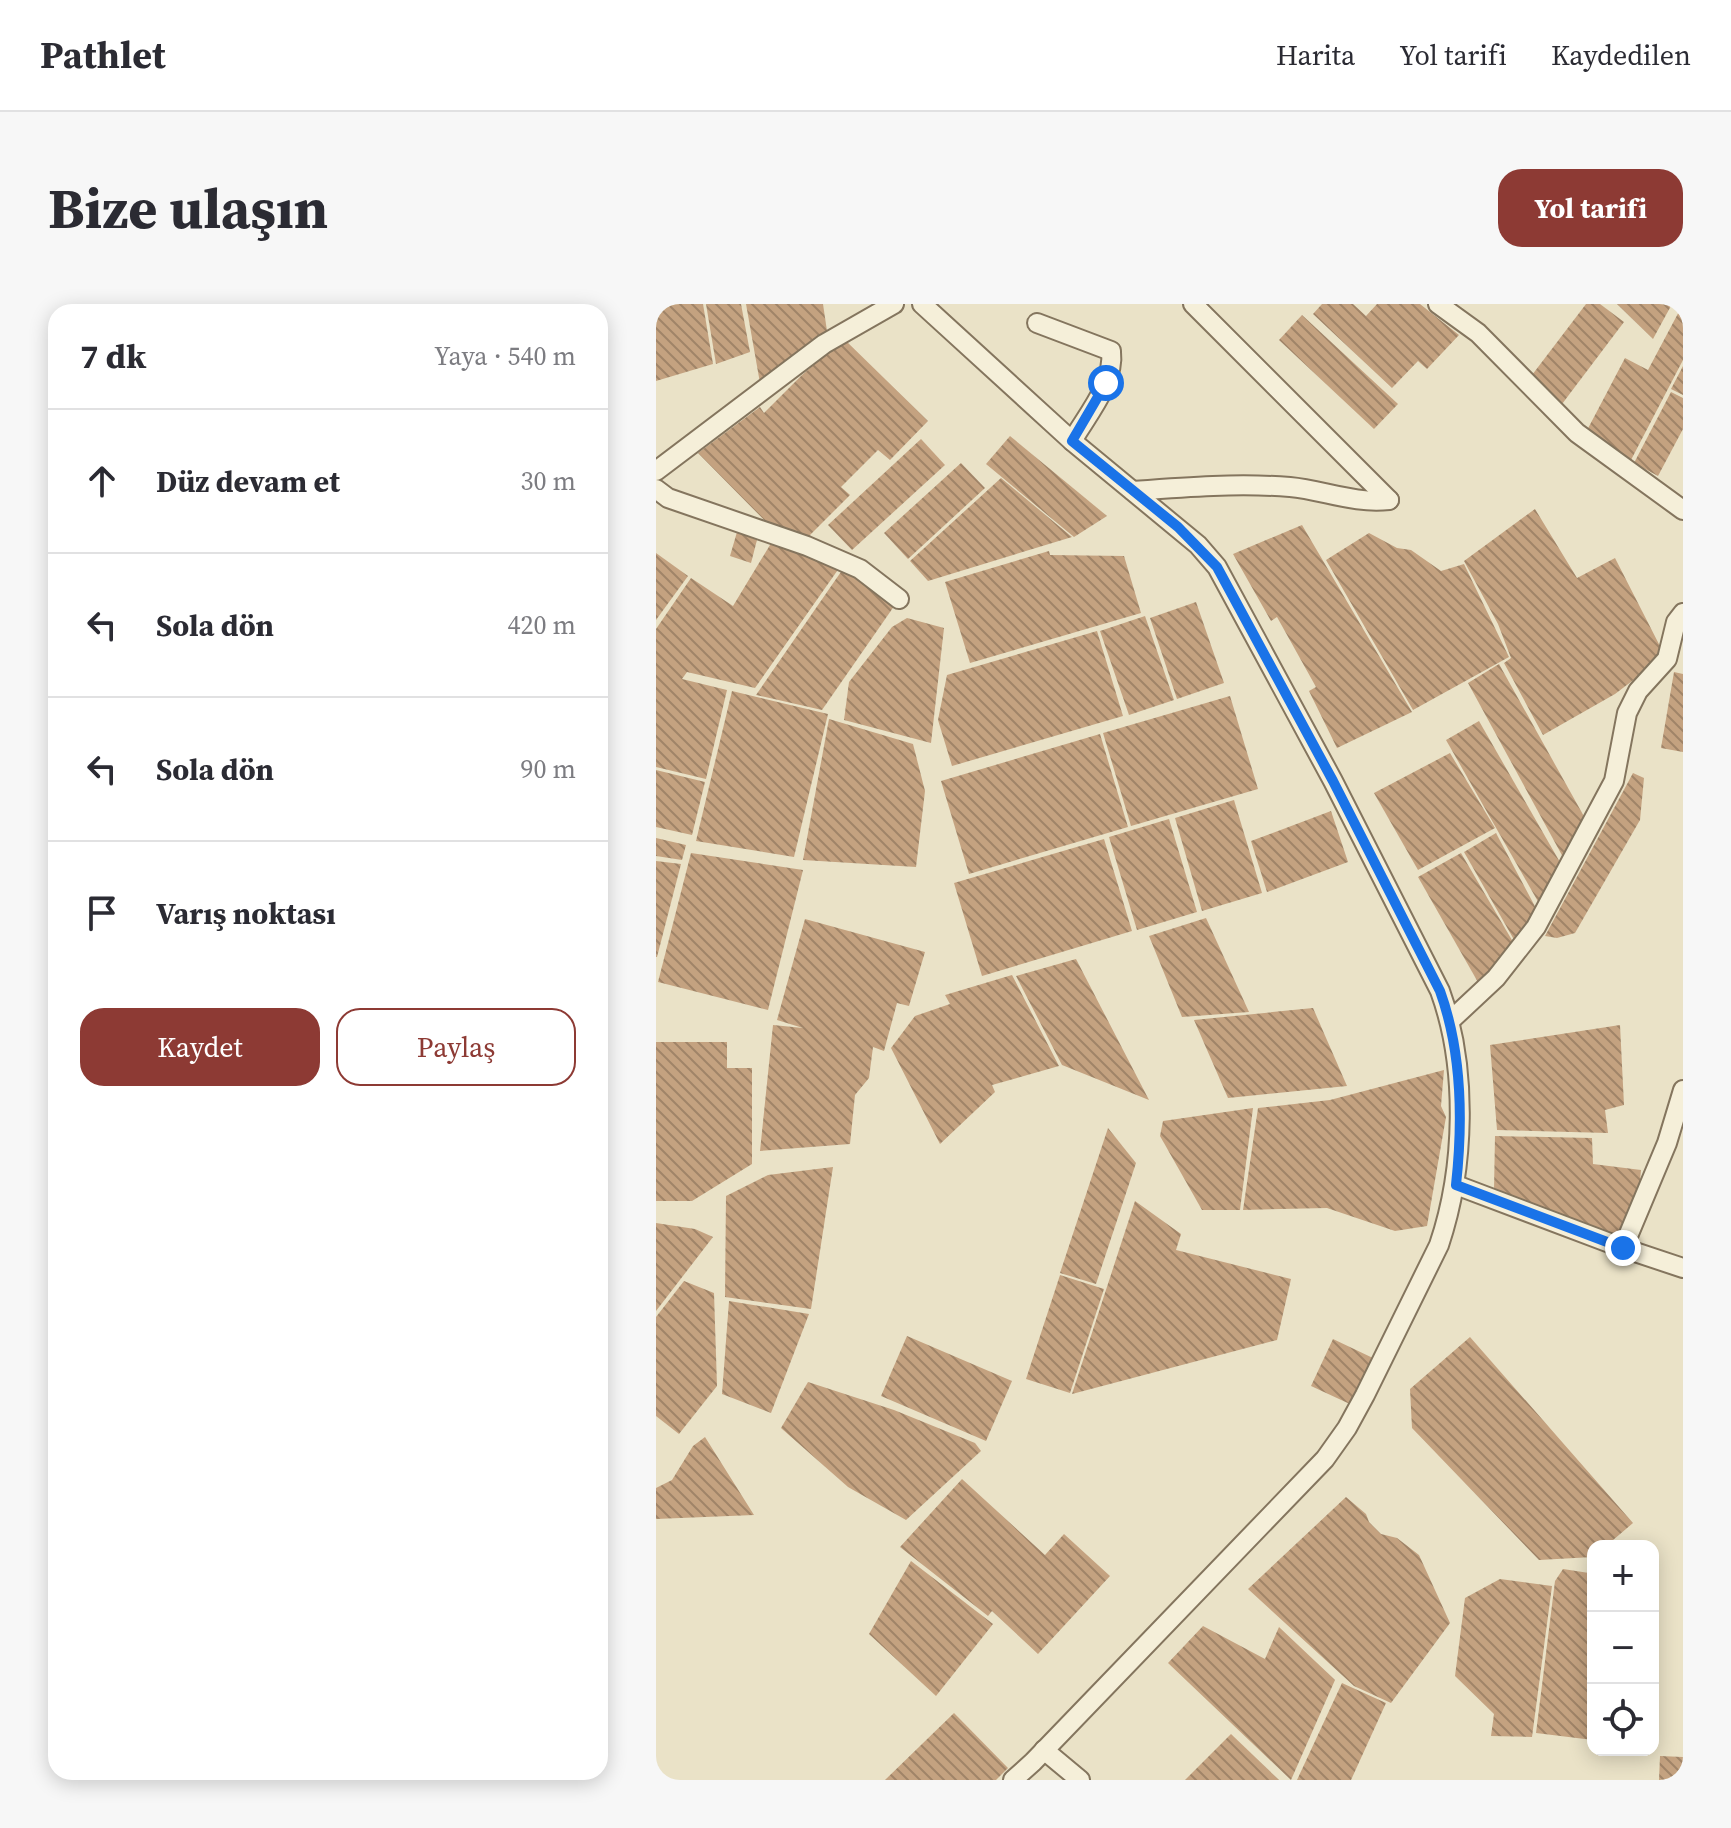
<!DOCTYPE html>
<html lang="tr">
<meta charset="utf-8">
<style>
body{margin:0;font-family:"Source Serif 4",serif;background:#f7f7f7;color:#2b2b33}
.controls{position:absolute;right:24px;bottom:24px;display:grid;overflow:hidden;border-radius:16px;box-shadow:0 4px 20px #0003}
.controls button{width:72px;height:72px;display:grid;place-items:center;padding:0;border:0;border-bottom:2px solid #e1e1e2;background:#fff;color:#2b2b33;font:40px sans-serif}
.stop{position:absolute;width:24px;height:24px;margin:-18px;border:6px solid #1a73e8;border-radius:50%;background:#fff}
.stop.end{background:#1a73e8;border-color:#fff;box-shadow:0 2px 8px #0008}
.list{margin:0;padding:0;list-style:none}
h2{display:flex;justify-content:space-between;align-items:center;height:104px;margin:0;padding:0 32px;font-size:34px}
h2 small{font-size:26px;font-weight:400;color:#7c7c81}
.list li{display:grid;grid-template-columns:52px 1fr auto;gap:24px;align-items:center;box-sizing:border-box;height:144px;padding:0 32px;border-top:2px solid #e1e1e2}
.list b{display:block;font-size:30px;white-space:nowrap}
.list em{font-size:26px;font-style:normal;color:#7c7c81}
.actions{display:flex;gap:16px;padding:24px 32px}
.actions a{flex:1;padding:18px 0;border:2px solid #8d3a34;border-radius:24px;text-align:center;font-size:28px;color:#8d3a34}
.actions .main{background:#8d3a34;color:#fff}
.icon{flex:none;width:44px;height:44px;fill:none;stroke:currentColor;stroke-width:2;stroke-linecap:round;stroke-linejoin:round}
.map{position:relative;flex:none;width:1027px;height:1476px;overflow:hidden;border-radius:24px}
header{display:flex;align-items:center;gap:48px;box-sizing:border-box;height:112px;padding:0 40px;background:#fff;border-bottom:2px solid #e1e1e2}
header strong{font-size:38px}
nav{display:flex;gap:44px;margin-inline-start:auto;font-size:28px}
.intro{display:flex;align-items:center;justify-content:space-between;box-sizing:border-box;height:192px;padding:0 48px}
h1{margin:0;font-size:56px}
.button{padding:20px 36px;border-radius:24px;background:#8d3a34;color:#fff;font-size:28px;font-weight:700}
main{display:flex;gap:48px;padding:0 48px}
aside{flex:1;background:#fff;border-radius:24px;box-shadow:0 4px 20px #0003}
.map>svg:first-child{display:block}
.building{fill:url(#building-back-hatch)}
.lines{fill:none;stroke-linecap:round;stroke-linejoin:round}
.minor-casing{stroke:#84755e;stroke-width:22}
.minor{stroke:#f5efd9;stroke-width:18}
.route{stroke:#1a73e8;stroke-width:10}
</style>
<header>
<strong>Pathlet</strong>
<nav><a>Harita</a><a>Yol tarifi</a><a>Kaydedilen</a></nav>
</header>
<div class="intro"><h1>Bize ulaşın</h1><a class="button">Yol tarifi</a></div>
<main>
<aside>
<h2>7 dk<small>Yaya · 540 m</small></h2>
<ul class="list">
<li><svg class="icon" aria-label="ahead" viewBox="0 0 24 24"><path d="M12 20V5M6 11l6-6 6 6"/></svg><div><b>Düz devam et</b></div><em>30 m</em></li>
<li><svg class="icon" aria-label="left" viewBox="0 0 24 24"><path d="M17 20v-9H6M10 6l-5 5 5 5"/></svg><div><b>Sola dön</b></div><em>420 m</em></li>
<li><svg class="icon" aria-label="left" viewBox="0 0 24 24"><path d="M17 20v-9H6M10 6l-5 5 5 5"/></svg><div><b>Sola dön</b></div><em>90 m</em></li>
<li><svg class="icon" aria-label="arrive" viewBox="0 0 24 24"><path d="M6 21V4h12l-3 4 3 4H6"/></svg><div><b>Varış noktası</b></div></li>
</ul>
<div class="actions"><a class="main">Kaydet</a><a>Paylaş</a></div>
</aside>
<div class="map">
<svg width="1027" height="1476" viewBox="0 0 1027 1476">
<defs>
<pattern id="building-back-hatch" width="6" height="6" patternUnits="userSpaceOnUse" patternTransform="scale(2)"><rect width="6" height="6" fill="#c4a280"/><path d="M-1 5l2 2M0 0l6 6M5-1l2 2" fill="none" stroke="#a08468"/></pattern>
</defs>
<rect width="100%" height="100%" fill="#eae2c7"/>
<g class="building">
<path d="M0,0H47L57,60L0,77Z"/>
<path d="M50,0H85L94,48L60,60Z"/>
<path d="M90,0H167L171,27L104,79Z"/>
<path d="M666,0H697L710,12L721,0H764L803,31L771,65L762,57L736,84L657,10Z"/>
<path d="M930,0H944L968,18L903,104L876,71Z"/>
<path d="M961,0H1016L997,35Z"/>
<path d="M1027,0V56L975,156L928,132L969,54L992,66Z"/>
<path d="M646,11L742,100L718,125L623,36Z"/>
<path d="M188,35L272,117L234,156L222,146L185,183L194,191L148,237L119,227L42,149L104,103L108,109L146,71Z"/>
<path d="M1027,62V91L1015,85Z"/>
<path d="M1015,88L1027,94V125L1002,172L978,159Z"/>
<path d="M354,132L451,212L418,233L330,160Z"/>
<path d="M265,135L289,161L196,246L172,221Z"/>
<path d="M305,159L329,184L252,255L228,229Z"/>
<path d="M345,174L416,233L272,277L254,257Z"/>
<path d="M879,205L921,274L959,254L1009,352L959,390L887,431L848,359L855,354L842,320L808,257Z"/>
<path d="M646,221L756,408L681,444L653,387L660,383L621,313L615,317L577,250Z"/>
<path d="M81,228L101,236L95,259L74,252Z"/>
<path d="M713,229L741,244L755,246L785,267L808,260L853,353L757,406L670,256Z"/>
<path d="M117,236L186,260L99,384L31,368L26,375L71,386L50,475L0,463V325L35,274L77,302Z"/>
<path d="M393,247L394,251L468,252L485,309L314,359L289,278Z"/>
<path d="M0,249L32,272L0,316Z"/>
<path d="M189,262L241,298L166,406L100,391Z"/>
<path d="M540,298L568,379L521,395L494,314Z"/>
<path d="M489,312L518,396L473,411L444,327Z"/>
<path d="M251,314L288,324L275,439L188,416L193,378L236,323Z"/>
<path d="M441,327L467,412L296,462L282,416L291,371Z"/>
<path d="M843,360L930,516L908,555L812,379Z"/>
<path d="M1018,368L1027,370V448L1005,444Z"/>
<path d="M76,387L172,410L138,553L40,537Z"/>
<path d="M574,392L602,485L475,522L447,429Z"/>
<path d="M173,415L257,440L269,487L260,563L147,556Z"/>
<path d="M823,417L905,560L884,601L790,436Z"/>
<path d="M444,430L472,523L313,570L285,477Z"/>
<path d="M794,449L839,524L762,566L718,489Z"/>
<path d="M0,466L49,478L36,531L0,523Z"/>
<path d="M977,469L988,474L984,516L919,629L901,634L889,632Z"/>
<path d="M578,496L606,589L546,607L519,514Z"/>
<path d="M675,507L692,558L611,588L595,537Z"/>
<path d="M513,515L541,608L481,626L453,533Z"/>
<path d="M840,529L883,610L861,641L808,548Z"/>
<path d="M0,534L30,541L26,556L0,552Z"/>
<path d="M448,535L476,627L326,672L298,579Z"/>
<path d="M35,549L147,566L112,706L2,678Z"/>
<path d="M805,549L860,643L823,680L762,573Z"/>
<path d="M0,557L25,560L1,653H0Z"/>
<path d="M550,614L593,708L526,713L493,632Z"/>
<path d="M149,615L269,648L253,702L241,699L228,747L217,743L213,774L199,791L194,840L104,847L117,721L147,724L121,716Z"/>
<path d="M420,655L493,796L406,761L360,672Z"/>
<path d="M356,671L403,762L336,781L339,788L284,840L235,744L259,712L294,700L289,691Z"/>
<path d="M657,704L691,782L572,794L538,716Z"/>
<path d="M964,721L968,801L949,806L952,829L841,826L834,741Z"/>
<path d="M0,738H71V764H96V860L36,897H0Z"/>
<path d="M788,766L785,802L790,813L771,922L739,927L671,904L587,906L602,804L674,796Z"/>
<path d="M597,804L584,906H546L504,832L507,817Z"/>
<path d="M452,824L480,859L440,980L404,969Z"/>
<path d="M839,832L936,834L937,860L985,866L983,888L960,938L838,886Z"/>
<path d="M177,863L155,1005L69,993L70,892L112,871Z"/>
<path d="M479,897L525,930L520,946L635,975L621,1036L416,1090Z"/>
<path d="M0,919L39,925L57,933L0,1007Z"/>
<path d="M404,971L448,985L414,1089L370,1075Z"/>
<path d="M28,977L58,989L61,1082L23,1130L0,1112V1013Z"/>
<path d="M73,997L153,1010L115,1109L66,1090Z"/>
<path d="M251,1032L356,1077L330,1137L225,1092Z"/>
<path d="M814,1033L977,1219L950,1242H937V1253L883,1256L756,1124L754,1085Z"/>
<path d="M677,1035L719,1055L696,1101L655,1082Z"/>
<path d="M152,1078L238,1106L319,1139L325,1147L250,1216L192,1183L125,1124Z"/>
<path d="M49,1133L98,1211L0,1215V1184L16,1176L37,1142Z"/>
<path d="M306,1175L389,1251L408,1230L454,1272L382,1350L336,1307L332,1312L244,1243Z"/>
<path d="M690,1193L710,1210L713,1218L725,1230L741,1234L763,1251L794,1319L735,1399L698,1382L592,1285Z"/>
<path d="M255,1257L337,1320L280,1392L213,1330Z"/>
<path d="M933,1263H937V1436L880,1429L899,1277L907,1265L933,1269Z"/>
<path d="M844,1275L896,1282L876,1433L835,1432L838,1410L799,1372L809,1294Z"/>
<path d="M547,1322L609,1355L623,1323L679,1376L635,1476L512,1359Z"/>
<path d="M686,1379L730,1399L695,1476H641Z"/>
<path d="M298,1409L352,1464L340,1476H229Z"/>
<path d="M575,1430L623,1476H529Z"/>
<path d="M1004,1452L1027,1453V1476H1003Z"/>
</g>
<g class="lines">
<defs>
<g id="minor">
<path d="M266,0L416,137L542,241L561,263L677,477L784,687C812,764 809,864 783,941L709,1091L691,1124L669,1155L377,1458L357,1476"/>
<path d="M537,0L733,196"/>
<path d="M782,0L822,29L921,129L1027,206"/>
<path d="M381,19L455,47C459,79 431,111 416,137"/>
<path d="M0,167L168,40L238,0"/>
<path d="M0,185L12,194L151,242L204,265L243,295"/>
<path d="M477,187C530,183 581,179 634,183C667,186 698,200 733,196"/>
<path d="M795,716L840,674L880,623L958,477L971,409L982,387L1011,355L1020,318L1027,309"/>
<path d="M800,881L967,944L1027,964"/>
<path d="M967,944L1011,839L1027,786"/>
<path d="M388,1446L424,1476"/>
</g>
</defs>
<use href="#minor" class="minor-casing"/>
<use href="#minor" class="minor"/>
</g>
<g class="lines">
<path class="route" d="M450,79L416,137L522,223L561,263L677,477L784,687C806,748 807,817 800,881L967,944"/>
</g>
</svg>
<div class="controls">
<button>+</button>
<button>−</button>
<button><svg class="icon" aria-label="locate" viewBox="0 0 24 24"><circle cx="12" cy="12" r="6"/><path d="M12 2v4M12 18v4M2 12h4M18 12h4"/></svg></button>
</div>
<div class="stop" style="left:450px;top:79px"></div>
<div class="stop end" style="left:967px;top:944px"></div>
</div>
</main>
